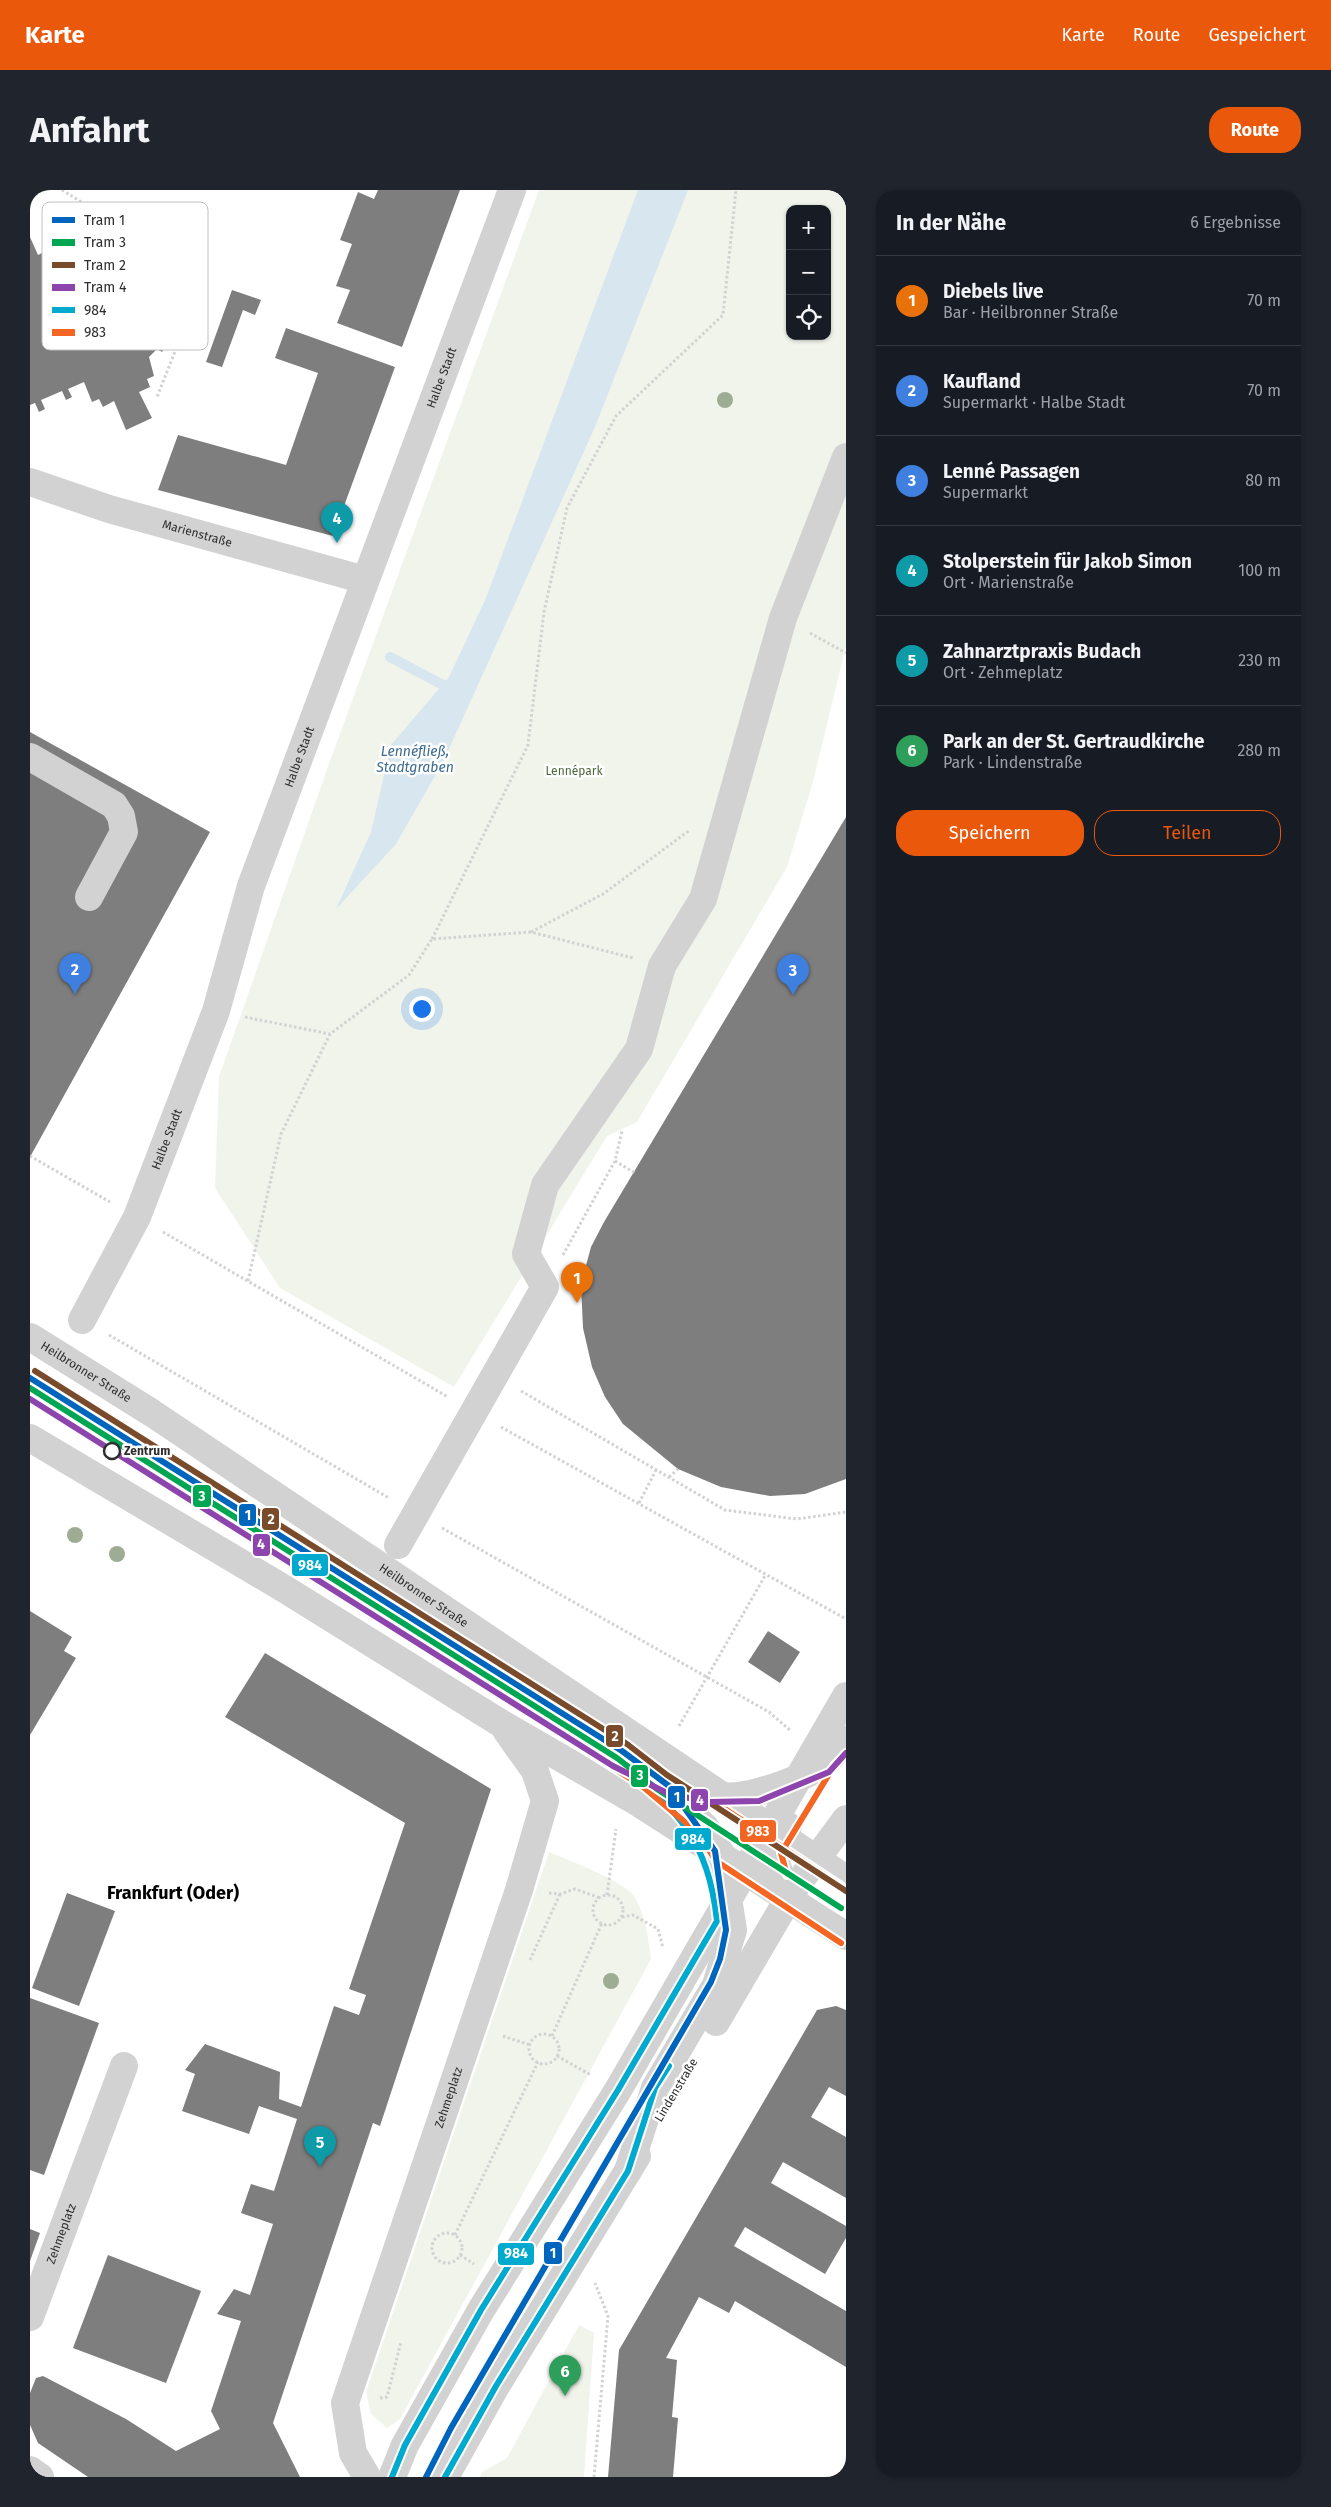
<!DOCTYPE html>
<html lang="de">
<meta charset="utf-8">
<style>
body{margin:0;font-family:"Fira Sans",sans-serif;background:#20242c;color:#f1f3f6}
.controls{position:absolute;right:15px;top:15px;display:grid;overflow:hidden;border-radius:10px;box-shadow:0 1px 4px #0004}
.controls button{width:45px;height:45px;display:grid;place-items:center;padding:0;border:0;border-bottom:1px solid #363941;background:#171b24;color:#f1f3f6;font:25px sans-serif}
.you{position:absolute;left:391px;top:818px;width:18px;height:18px;margin:-12px;border:4px solid #fff;border-radius:50%;background:#1a73e8;box-shadow:0 0 0 8px #1a73e833}
.badge{display:grid;place-items:center;width:32px;height:32px;border-radius:50%;background:#ea580c;color:#fff;font-size:16px;font-weight:700}
.pin{position:absolute;translate:-50% -41px;filter:drop-shadow(0 1px 2px #0008)}
.pin::after{content:'';position:absolute;top:26px;width:18px;height:15px;background:inherit;clip-path:polygon(0 0,100% 0,50% 100%)}
.list{margin:0;padding:0;list-style:none}
h2{display:flex;justify-content:space-between;align-items:center;height:65px;margin:0;padding:0 20px;font-size:21px}
h2 small{font-size:16px;font-weight:400;color:#9ea1a6}
.list li{display:grid;grid-template-columns:32px 1fr auto;gap:15px;align-items:center;box-sizing:border-box;height:90px;padding:0 20px;border-top:1px solid #363941}
.list b{display:block;font-size:19px;white-space:nowrap}
.list p{margin:0;font-size:16px;white-space:nowrap;color:#9ea1a6}
.list em{font-size:16px;font-style:normal;color:#9ea1a6}
.actions{display:flex;gap:10px;padding:15px 20px}
.actions a{flex:1;padding:11px 0;border:1px solid #ea580c;border-radius:20px;text-align:center;font-size:18px;color:#ea580c}
.actions .main{background:#ea580c;color:#fff}
.icon{flex:none;width:28px;height:28px;fill:none;stroke:currentColor;stroke-width:2;stroke-linecap:round;stroke-linejoin:round}
.map{position:relative;flex:none;width:816px;height:2287px;overflow:hidden;border-radius:20px}
header{display:flex;align-items:center;gap:30px;box-sizing:border-box;height:70px;padding:0 25px;background:#ea580c;color:#fff}
header strong{font-size:24px}
nav{display:flex;gap:28px;margin-inline-start:auto;font-size:18px}
.intro{display:flex;align-items:center;justify-content:space-between;box-sizing:border-box;height:120px;padding:0 30px}
h1{margin:0;font-size:35px}
.button{padding:12px 22px;border-radius:20px;background:#ea580c;color:#fff;font-size:18px;font-weight:700}
main{display:flex;gap:30px;padding:0 30px}
aside{flex:1;background:#171b24;border-radius:20px;box-shadow:0 1px 4px #0004}
.map>svg:first-child{display:block}
.green{fill:#f0f4eb;fill-rule:evenodd}
.water{fill:#d8e6f0}
.lines{fill:none;stroke-linecap:round;stroke-linejoin:round}
.stream{stroke:#d8e6f0;stroke-width:10}
.building{fill:#7e7e7e}
.path{stroke:#d2d2d2;stroke-width:3;stroke-dasharray:2.5 2.5;stroke-linecap:butt}
.minor{stroke:#d2d2d2;stroke-width:28}
.bus-1-casing{stroke:#fff;stroke-width:10}
.bus-2-casing{stroke:#fff;stroke-width:10}
.bus-1{stroke:#00a9ce;stroke-width:6}
.bus-2{stroke:#f26522;stroke-width:6}
.tram-1-casing{stroke:#fff;stroke-width:10}
.tram-2-casing{stroke:#fff;stroke-width:10}
.tram-3-casing{stroke:#fff;stroke-width:10}
.tram-4-casing{stroke:#fff;stroke-width:10}
.tram-1{stroke:#0065bd;stroke-width:6}
.tram-2{stroke:#00a651;stroke-width:6}
.tram-3{stroke:#7a4b2a;stroke-width:6}
.tram-4{stroke:#8e44ad;stroke-width:6}
.tree{fill:#9eac94}
.stop-dot{fill:#fff;stroke:#2d2d2d;stroke-width:2.5}
.labels{text-anchor:middle;stroke-width:5;stroke-linejoin:round;paint-order:stroke}
.street-label{font-size:12px;fill:#2d2d2d;stroke:#fff}
.park-label{font-size:12px;fill:#4e683c;stroke:#fff}
.stop-label{font-size:12px;font-weight:bold;fill:#2d2d2d;stroke:#fff;text-anchor:start}
.water-label{font-size:14px;font-style:italic;fill:#3d6a8e;stroke:#fff}
.district-label{font-size:18px;font-weight:bold;fill:#000;stroke:#fff}
.key{fill:#fff;stroke:#c0c0c0;stroke-width:1}
.key-label{font-size:14px;fill:#2d2d2d}
.line-badge{stroke:#fff;stroke-width:2}
.badge-label{font-size:14px;text-anchor:middle;font-weight:bold;fill:#fff}
</style>
<header>
<strong>Karte</strong>
<nav><a>Karte</a><a>Route</a><a>Gespeichert</a></nav>
</header>
<div class="intro"><h1>Anfahrt</h1><a class="button">Route</a></div>
<main>
<div class="map">
<svg width="816" height="2287" viewBox="0 0 816 2287">
<rect width="100%" height="100%" fill="#fff"/>
<g class="green">
<path d="M509,0H816V456L783,592L757,677L607,932L577,946L424,1197L250,1098L185,998L189,887L300,571ZM760,19H797V146H760Z"/>
<path d="M519,1662C538,1670 594,1691 604,1706C616,1725 618,1748 621,1769L370,2229L357,2238L341,2224L336,2202Z"/>
<path d="M549,2135L564,2143L554,2287H450L452,2282L477,2268Z"/>
</g>
<path class="water" d="M608,0H658L565,237L413,572L366,654L306,719L341,642L361,555L419,487L456,408Z"/>
<g class="lines">
<path class="stream" d="M360,467L413,495"/>
</g>
<g class="building">
<path d="M348,0H430L372,157L307,133L320,100L306,96L322,54L310,50L328,2L344,9Z"/>
<path d="M53,45L57,54L65,51L67,57L69,56L76,65L85,66L88,60L93,62L91,68L98,75L104,72L106,77L111,76L112,83L120,84L122,77L128,79L125,86L131,91L138,86L141,91L135,95L138,102L146,101L147,108L140,109L139,116L146,119L144,125L136,122L132,128L136,134L133,136L135,141L128,144L129,154L135,156L132,162L127,159L119,167L124,186L117,189L120,197L109,202L122,228L96,240L84,211L73,217L69,209L62,212L54,192L38,199L42,207L36,210L32,201L11,210L15,219L9,222L5,213L0,215V47L8,65L12,63L15,70L51,55L47,48Z"/>
<path d="M202,100L231,110L225,125L213,120L192,177L176,172Z"/>
<path d="M256,138L365,177L303,346L128,300L148,245L256,275L288,183L245,168Z"/>
<path d="M0,542L180,642L0,967Z"/>
<path d="M816,627V1289L775,1304L740,1306L691,1297L648,1279L593,1234L575,1207L562,1177L553,1138L551,1094L561,1057L574,1032Z"/>
<path d="M0,1421L42,1447L34,1461L46,1468L0,1545Z"/>
<path d="M738,1441L770,1462L750,1493L718,1472Z"/>
<path d="M235,1463L461,1599L350,1936L343,1933L243,2233L270,2287H58L8,2253L0,2235V2203L6,2188L13,2186L96,2229L146,2261L190,2239L181,2221L211,2131L187,2124L204,2099L220,2105L243,2034L211,2023L221,1994L244,2001L267,1929L229,1916L219,1944L152,1921L165,1884L155,1880L175,1854L250,1882L249,1909L271,1917L304,1816L329,1825L336,1805L319,1799L375,1633L195,1527Z"/>
<path d="M37,1703L85,1721L49,1816L2,1798Z"/>
<path d="M0,1808L69,1833L14,1985L0,1980Z"/>
<path d="M806,1816L816,1820V1906L799,1897L781,1927L816,1947V2008L753,1972L741,1993L816,2036V2048L795,2084L715,2037L704,2056L816,2121V2177L705,2111L699,2123L669,2107L636,2168L647,2170L642,2227L648,2228L643,2287H578L589,2160L787,1820Z"/>
<path d="M0,2039L10,2043L0,2071Z"/>
<path d="M78,2065L171,2101L136,2193L43,2158Z"/>
</g>
<g class="lines">
<g class="path">
<path d="M32,0L152,74L162,94L163,116L127,207"/>
<path d="M780,443L816,463"/>
<path d="M501,742L573,704L660,640"/>
<path d="M402,749L498,555L514,422L537,318L586,226L693,125L706,0"/>
<path d="M215,827L300,844"/>
<path d="M0,966L80,1012"/>
<path d="M585,971L605,983"/>
<path d="M133,1042L418,1207"/>
<path d="M533,1065L585,971L592,941"/>
<path d="M218,1091L251,944L300,844L379,785L402,749L501,742L603,768"/>
<path d="M79,1145L359,1308"/>
<path d="M491,1201L695,1320L767,1329L816,1322"/>
<path d="M471,1237L816,1429"/>
<path d="M639,1287L648,1279"/>
<path d="M609,1313L626,1280"/>
<path d="M412,1338L739,1522L761,1541"/>
<path d="M649,1536L736,1384"/>
<path d="M519,1703L530,1704L545,1699L570,1708"/>
<path d="M577,1705L586,1639"/>
<circle cx="578" cy="1720" r="15"/>
<path d="M592,1727L603,1725L628,1739L633,1758"/>
<path d="M500,1770L530,1704"/>
<circle cx="514" cy="1859" r="15"/>
<path d="M473,1846L500,1855"/>
<path d="M522,1846L572,1733"/>
<path d="M527,1866L561,1885"/>
<circle cx="417" cy="2058" r="15"/>
<path d="M425,2045L508,1872"/>
<path d="M430,2065L444,2074"/>
<path d="M350,2208L357,2207L371,2152"/>
<path d="M564,2287L578,2126L565,2093"/>
</g>
<g class="minor">
<path id="s1" d="M0,292L79,319L335,390"/>
<path d="M0,567L84,615L91,626L94,642L59,707"/>
<path id="s2" d="M52,1130L107,1027L186,821L221,696L482,0"/>
<path id="s3" d="M0,1147L122,1223L816,1689"/>
<path d="M0,1198L589,1570L655,1619L675,1637L691,1664L703,1740L686,1795L625,1898L598,1981"/>
<path d="M0,1248L253,1398L472,1534L604,1610L816,1746"/>
<path d="M368,1355L515,1097L496,1064L515,995L609,859L632,776L673,709L753,428L816,267"/>
<path d="M686,1605C714,1612 776,1589 798,1570C804,1564 810,1557 816,1550"/>
<path d="M758,1636L742,1662L759,1710"/>
<path d="M686,1832L764,1699L816,1629"/>
<path id="s4" d="M0,2127L94,1876"/>
<path d="M0,2280L10,2287"/>
<path id="s5" d="M337,2287L323,2263L315,2213L489,1700L515,1611L505,1581L476,1540"/>
<path d="M362,2287L375,2255L451,2120L588,1900L816,1506"/>
<path d="M415,2287L466,2196L607,1966"/>
</g>
<defs>
<g id="bus-1">
<path d="M0,1198L589,1570C648,1622 678,1649 687,1731L588,1900L451,2120L375,2255L362,2287"/>
<path d="M415,2287L466,2196L598,1981L625,1898L639,1876"/>
</g>
<g id="bus-2">
<path d="M0,1208L612,1596L668,1643L686,1671L811,1753"/>
<path d="M638,1602L689,1615L811,1696"/>
<path d="M757,1685L751,1663L804,1576L816,1563"/>
</g>
</defs>
<use href="#bus-1" class="bus-1-casing"/>
<use href="#bus-2" class="bus-2-casing"/>
<use href="#bus-1" class="bus-1"/>
<use href="#bus-2" class="bus-2"/>
<defs>
<path id="tram-1" d="M0,1188L592,1561L639,1596L685,1661L696,1740L690,1769L681,1792L421,2238L396,2287"/>
<path id="tram-2" d="M0,1198L587,1568L627,1599L811,1718"/>
<path id="tram-3" d="M5,1181L597,1554L637,1585L816,1701"/>
<path id="tram-4" d="M0,1209L583,1576L639,1604L679,1612L729,1611L799,1582L816,1563"/>
</defs>
<use href="#tram-1" class="tram-1-casing"/>
<use href="#tram-2" class="tram-2-casing"/>
<use href="#tram-3" class="tram-3-casing"/>
<use href="#tram-4" class="tram-4-casing"/>
<use href="#tram-1" class="tram-1"/>
<use href="#tram-2" class="tram-2"/>
<use href="#tram-3" class="tram-3"/>
<use href="#tram-4" class="tram-4"/>
</g>
<g class="tree">
<circle cx="695" cy="210" r="8"/>
<circle cx="45" cy="1345" r="8"/>
<circle cx="87" cy="1364" r="8"/>
<circle cx="581" cy="1791" r="8"/>
</g>
<circle class="stop-dot" cx="82" cy="1261" r="8"/>
<g class="labels">
<g class="street-label">
<text dy="4" stroke="none"><textPath href="#s2" startOffset="1010">Halbe Stadt</textPath></text>
<text dy="4" stroke="none"><textPath href="#s1" startOffset="175">Marienstraße</textPath></text>
<text dy="4" stroke="none"><textPath href="#s2" startOffset="605">Halbe Stadt</textPath></text>
<text dy="4" stroke="none"><textPath href="#s2" startOffset="200">Halbe Stadt</textPath></text>
<text dy="4" stroke="none"><textPath href="#s3" startOffset="66">Heilbronner Straße</textPath></text>
<text dy="4" stroke="none"><textPath href="#s3" startOffset="471">Heilbronner Straße</textPath></text>
<text transform="translate(646 1900) rotate(-59)" y="4">Lindenstraße</text>
<text dy="4" stroke="none"><textPath href="#s5" startOffset="401">Zehmeplatz</textPath></text>
<text dy="4" stroke="none"><textPath href="#s4" startOffset="89">Zehmeplatz</textPath></text>
</g>
<g class="park-label">
<text x="544" y="585">Lennépark</text>
</g>
<g class="stop-label">
<text x="94" y="1265">Zentrum</text>
</g>
<g class="water-label">
<text x="385" y="566">Lennéfließ,<tspan x="385" dy="16">Stadtgraben</tspan></text>
</g>
<g class="district-label">
<text x="143" y="1709">Frankfurt (Oder)</text>
</g>
</g>
<rect x="12" y="12" width="166" height="148" rx="8" class="key"/>
<rect x="22" y="27" width="23" height="6" fill="#0065bd"/>
<rect x="22" y="49" width="23" height="7" fill="#00a651"/>
<rect x="22" y="72" width="23" height="6" fill="#7a4b2a"/>
<rect x="22" y="94" width="23" height="7" fill="#8e44ad"/>
<rect x="22" y="117" width="23" height="6" fill="#00a9ce"/>
<rect x="22" y="139" width="23" height="7" fill="#f26522"/>
<g class="key-label">
<text x="54" y="35">Tram 1</text>
<text x="54" y="57">Tram 3</text>
<text x="54" y="80">Tram 2</text>
<text x="54" y="102">Tram 4</text>
<text x="54" y="125">984</text>
<text x="54" y="147">983</text>
</g>
<g class="line-badge">
<rect x="162" y="1294" width="20" height="24" rx="5" fill="#00a651"/>
<rect x="208" y="1313" width="19" height="24" rx="5" fill="#0065bd"/>
<rect x="231" y="1317" width="19" height="24" rx="5" fill="#7a4b2a"/>
<rect x="222" y="1343" width="19" height="24" rx="5" fill="#8e44ad"/>
<rect x="261" y="1363" width="38" height="24" rx="5" fill="#00a9ce"/>
<rect x="575" y="1534" width="19" height="24" rx="5" fill="#7a4b2a"/>
<rect x="600" y="1574" width="19" height="24" rx="5" fill="#00a651"/>
<rect x="637" y="1595" width="19" height="24" rx="5" fill="#0065bd"/>
<rect x="660" y="1598" width="19" height="24" rx="5" fill="#8e44ad"/>
<rect x="709" y="1629" width="38" height="24" rx="5" fill="#f26522"/>
<rect x="644" y="1637" width="38" height="24" rx="5" fill="#00a9ce"/>
<rect x="513" y="2051" width="20" height="24" rx="5" fill="#0065bd"/>
<rect x="467" y="2052" width="38" height="24" rx="5" fill="#00a9ce"/>
</g>
<g class="badge-label">
<text x="172" y="1311">3</text>
<text x="218" y="1330">1</text>
<text x="241" y="1334">2</text>
<text x="231" y="1359">4</text>
<text x="280" y="1380">984</text>
<text x="585" y="1551">2</text>
<text x="610" y="1590">3</text>
<text x="647" y="1612">1</text>
<text x="670" y="1615">4</text>
<text x="728" y="1646">983</text>
<text x="663" y="1654">984</text>
<text x="523" y="2068">1</text>
<text x="486" y="2068">984</text>
</g>
</svg>
<div class="controls">
<button>+</button>
<button>−</button>
<button><svg class="icon" aria-label="locate" viewBox="0 0 24 24"><circle cx="12" cy="12" r="6"/><path d="M12 2v4M12 18v4M2 12h4M18 12h4"/></svg></button>
</div>
<div class="you"></div>
<div class="pin badge" style="left:547px;top:1113px;background:#e8710a">1</div>
<div class="pin badge" style="left:45px;top:804px;background:#3f7fe0">2</div>
<div class="pin badge" style="left:763px;top:805px;background:#3f7fe0">3</div>
<div class="pin badge" style="left:307px;top:353px;background:#0f9aa8">4</div>
<div class="pin badge" style="left:290px;top:1977px;background:#0f9aa8">5</div>
<div class="pin badge" style="left:535px;top:2206px;background:#2e9e5b">6</div>
</div>
<aside>
<h2>In der Nähe<small>6 Ergebnisse</small></h2>
<ul class="list">
<li><span class="badge" style="background:#e8710a">1</span><div><b>Diebels live</b><p>Bar · Heilbronner Straße</p></div><em>70 m</em></li>
<li><span class="badge" style="background:#3f7fe0">2</span><div><b>Kaufland</b><p>Supermarkt · Halbe Stadt</p></div><em>70 m</em></li>
<li><span class="badge" style="background:#3f7fe0">3</span><div><b>Lenné Passagen</b><p>Supermarkt</p></div><em>80 m</em></li>
<li><span class="badge" style="background:#0f9aa8">4</span><div><b>Stolperstein für Jakob Simon</b><p>Ort · Marienstraße</p></div><em>100 m</em></li>
<li><span class="badge" style="background:#0f9aa8">5</span><div><b>Zahnarztpraxis Budach</b><p>Ort · Zehmeplatz</p></div><em>230 m</em></li>
<li><span class="badge" style="background:#2e9e5b">6</span><div><b>Park an der St. Gertraudkirche</b><p>Park · Lindenstraße</p></div><em>280 m</em></li>
</ul>
<div class="actions"><a class="main">Speichern</a><a>Teilen</a></div>
</aside>
</main>
